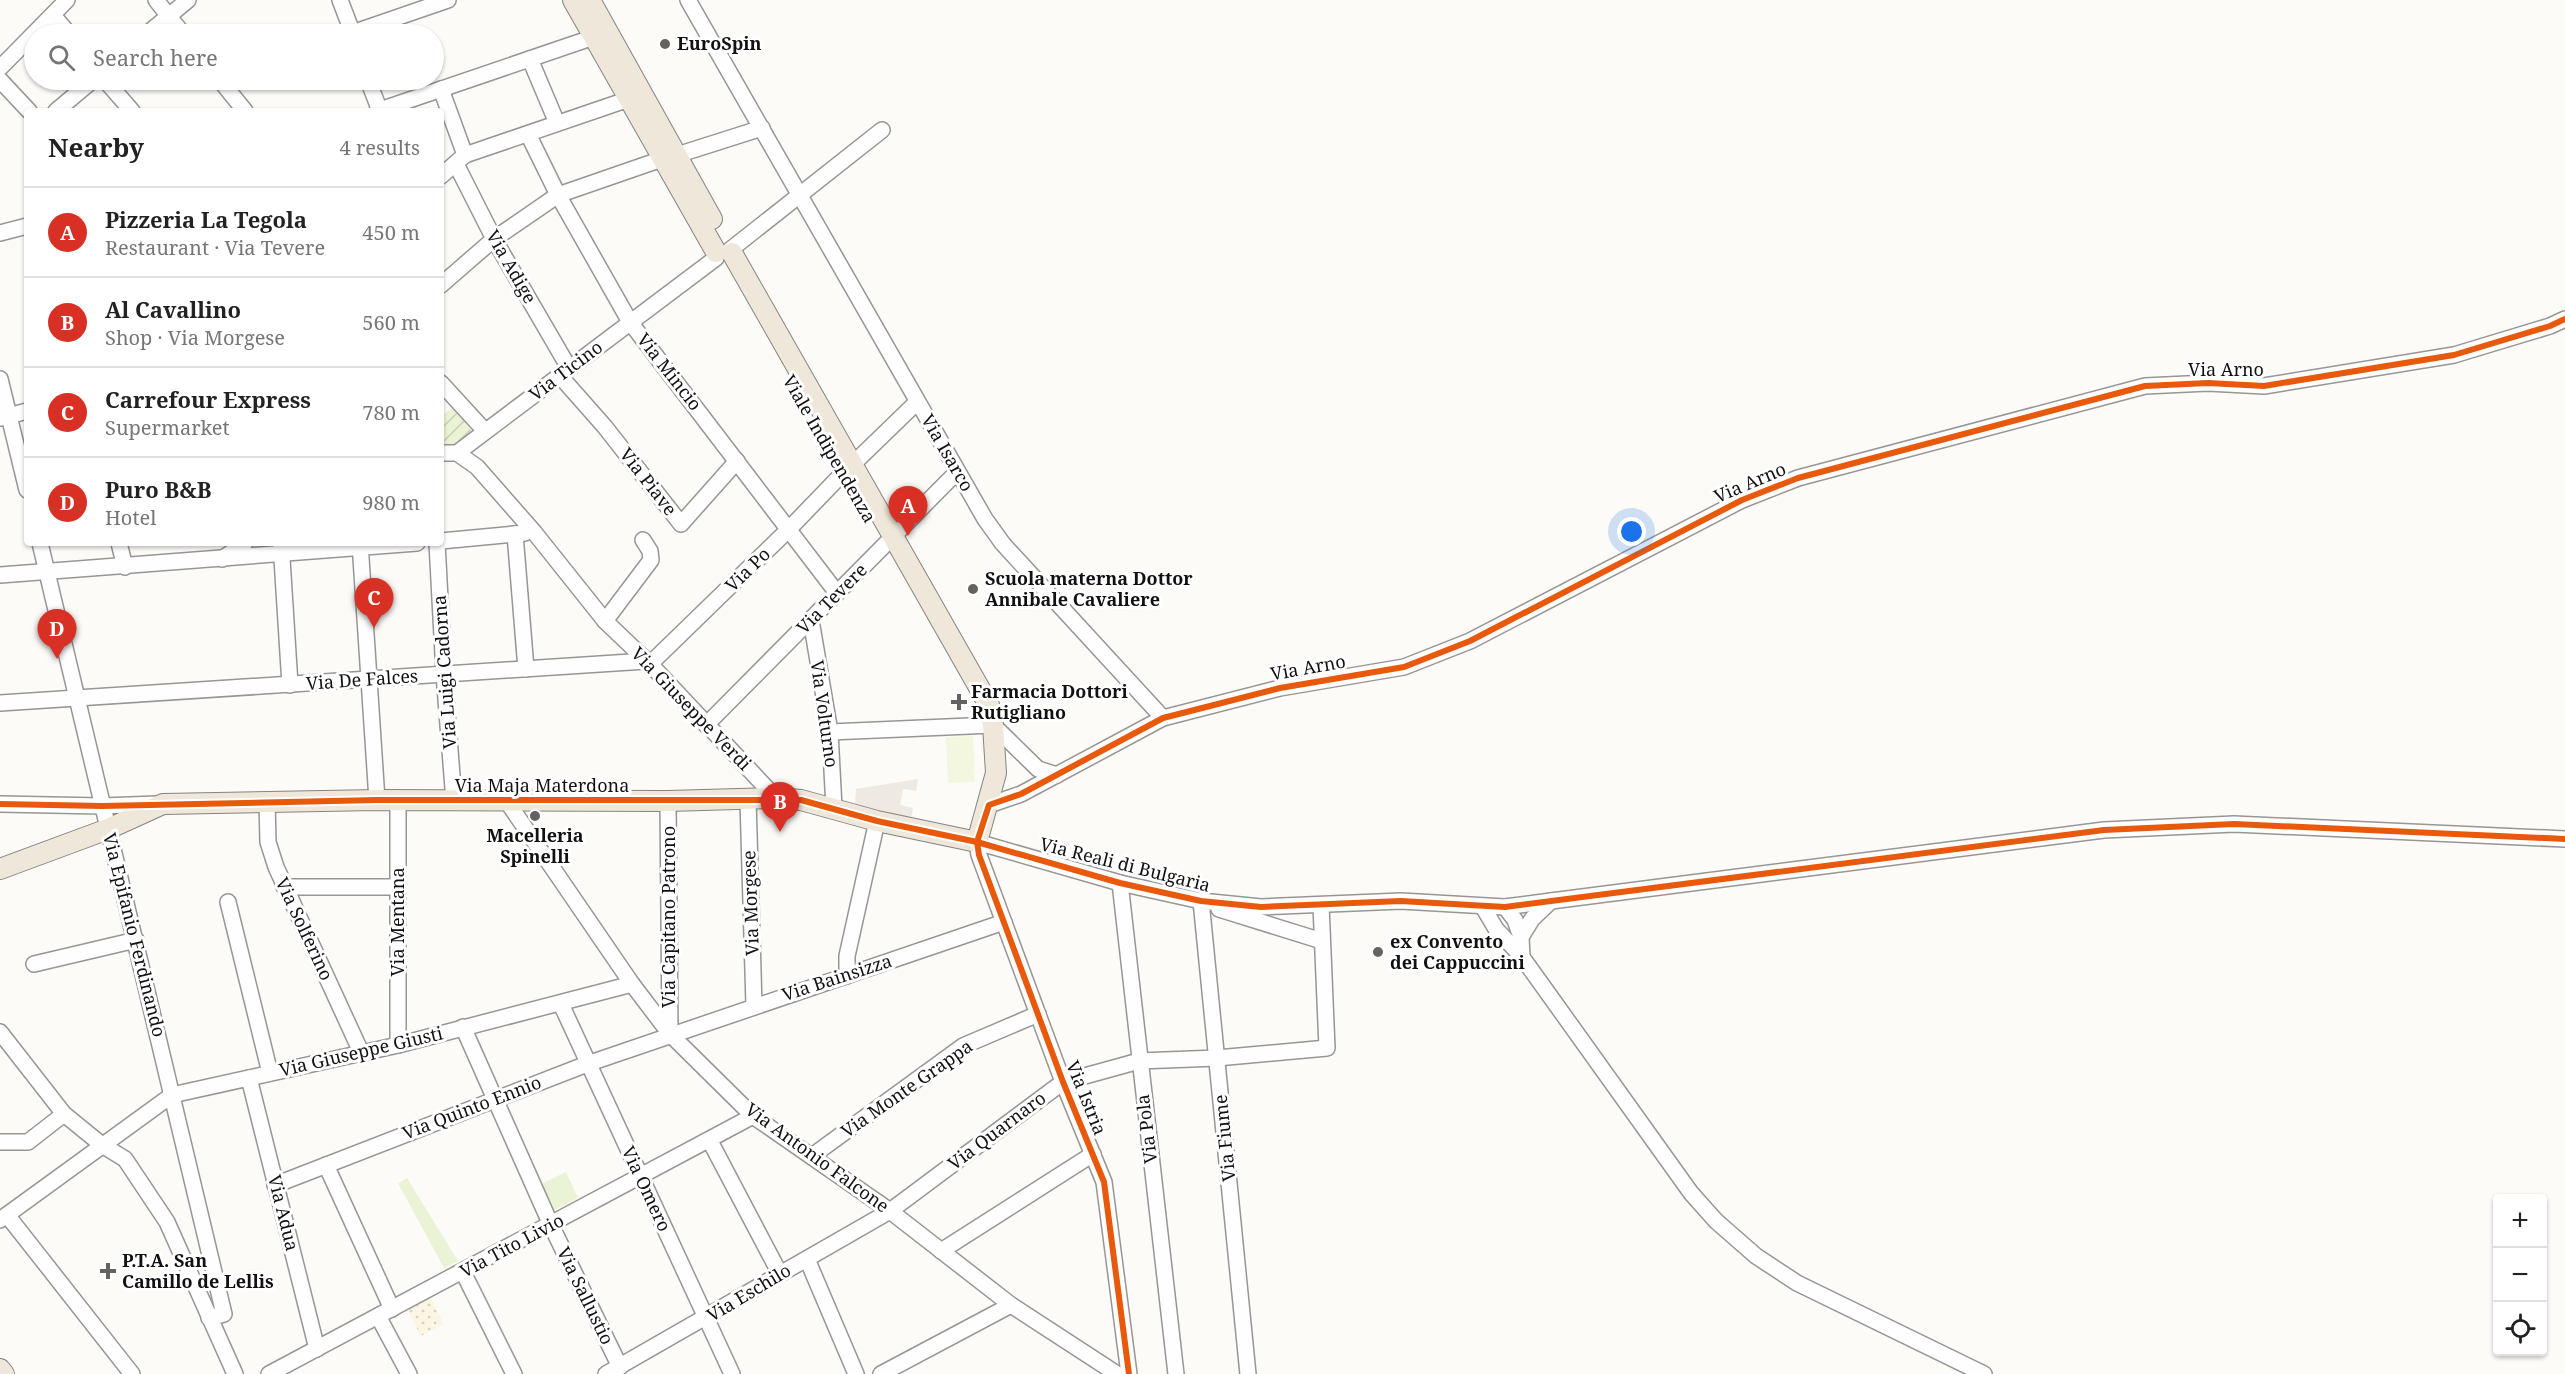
<!DOCTYPE html>
<meta charset="utf-8">
<style>
body{margin:0;font-family:"Noto Serif",serif;background:#f6f6f6;color:#222}
.controls{position:absolute;right:18px;bottom:18px;display:grid;overflow:hidden;border-radius:6px;box-shadow:0 2px 4px #0004}
.controls button{width:54px;height:54px;display:grid;place-items:center;padding:0;border:0;border-bottom:2px solid #e0e0e0;background:#fff;color:#222;font:30px sans-serif}
.you{position:absolute;left:1632px;top:532px;width:21px;height:21px;margin:-15px;border:4px solid #fff;border-radius:50%;background:#1a73e8;box-shadow:0 0 0 9px #1a73e833}
.badge{display:grid;place-items:center;width:39px;height:39px;border-radius:50%;background:#d93025;color:#fff;font-size:20px;font-weight:700}
.pin{position:absolute;translate:-50% -50px;filter:drop-shadow(0 2px 3px #0008)}
.pin::after{content:'';position:absolute;top:32px;width:21px;height:18px;background:inherit;clip-path:polygon(0 0,100% 0,50% 100%)}
.list{margin:0;padding:0;list-style:none}
h2{display:flex;justify-content:space-between;align-items:center;height:78px;margin:0;padding:0 24px;font-size:26px}
h2 small{font-size:20px;font-weight:400;color:#767676}
.list li{display:grid;grid-template-columns:39px 1fr auto;gap:18px;align-items:center;box-sizing:border-box;height:90px;padding:0 24px;border-top:2px solid #e0e0e0}
.list b{display:block;font-size:22px;white-space:nowrap}
.list p{margin:0;font-size:20px;white-space:nowrap;color:#767676}
.list em{font-size:20px;font-style:normal;color:#767676}
.icon{flex:none;width:33px;height:33px;fill:none;stroke:currentColor;stroke-width:2;stroke-linecap:round;stroke-linejoin:round}
.map{position:relative;flex:none;width:2565px;height:1374px;overflow:hidden}
.search{position:absolute;background:#fff;box-shadow:0 2px 4px #0004;left:24px;top:24px;width:420px;height:66px;display:flex;align-items:center;gap:15px;box-sizing:border-box;padding:0 21px;border-radius:33px;color:#767676;font-size:22px}
.panel{position:absolute;background:#fff;box-shadow:0 2px 4px #0004;left:24px;top:108px;width:420px;height:438px;border-radius:6px}
.map>svg:first-child{display:block}
.farmland{fill:url(#farmland-dots)}
.grass{fill:#eaf3d5}
.garden{fill:url(#garden-furrows)}
.pitch{fill:#f3f7e0}
.plaza{fill:#eeeae2}
.lines{fill:none;stroke-linecap:round;stroke-linejoin:round}
.minor-casing{stroke:#979695;stroke-width:18}
.major-casing{stroke:#858482;stroke-width:22}
.minor{stroke:#fffefe;stroke-width:15}
.major{stroke:#eee7da;stroke-width:20}
.cycleway-casing{stroke:#fff;stroke-width:10}
.cycleway{stroke:#e8590c;stroke-width:6}
.poi-dot{fill:#646362;stroke:#fff;stroke-width:2}
.labels{text-anchor:middle;stroke-width:6;stroke-linejoin:round;paint-order:stroke}
.poi-label{font-size:18px;font-weight:bold;fill:#111;stroke:#fff;text-anchor:start}
.street-label{font-size:18px;fill:#111;stroke:#fff}
</style>
<div class="map">
<svg width="2565" height="1374" viewBox="0 0 2565 1374">
<defs>
<pattern id="farmland-dots" width="8" height="8" patternUnits="userSpaceOnUse" patternTransform="scale(1.5)"><rect width="8" height="8" fill="#faf6e3"/><path d="M2 2h.1M6 6h.1" fill="none" stroke="#d5d2c2" stroke-width="1.8" stroke-linecap="round"/></pattern>
<pattern id="garden-furrows" width="10" height="10" patternUnits="userSpaceOnUse" patternTransform="scale(1.5)"><rect width="10" height="10" fill="#eaf3d5"/><path d="M-1 1l2-2M0 10L10 0M9 11l2-2" fill="none" stroke="#c8cfb6"/></pattern>
</defs>
<rect width="100%" height="100%" fill="#fdfbf7"/>
<path class="farmland" d="M429,1293L443,1324L421,1336L405,1305Z"/>
<g class="grass">
<path d="M566,1172L578,1198L554,1210L541,1184Z"/>
<path d="M407,1178L458,1261L444,1268L398,1183Z"/>
</g>
<path class="garden" d="M453,407L472,432C466,446 454,446 441,446V417Z"/>
<path class="pitch" d="M973,736L975,782L948,783L946,737Z"/>
<path class="plaza" d="M918,779L916,791L903,789L900,805L913,808L911,822L855,804L856,789Z"/>
<g class="lines">
<defs>
<g id="minor">
<path d="M156,0L183,34"/>
<path d="M340,0L353,34"/>
<path d="M688,0L985,519L1003,544L1163,718"/>
<path d="M53,15L69,34"/>
<path d="M352,33L448,0"/>
<path d="M147,34L188,0"/>
<path d="M530,59L557,123"/>
<path d="M0,68L67,0"/>
<path d="M0,80L29,111"/>
<path d="M105,80L132,111"/>
<path d="M220,80L245,111"/>
<path d="M368,80L380,111"/>
<path d="M441,89L465,155"/>
<path d="M56,111L93,80"/>
<path d="M377,111L594,37"/>
<path d="M528,134L558,195L630,322L837,593"/>
<path d="M677,155L762,128"/>
<path d="M456,164L494,239L569,368"/>
<path d="M441,176L465,155L629,99"/>
<path d="M0,233L27,226"/>
<path d="M730,250L882,130"/>
<path d="M441,285L494,239L558,195L662,159"/>
<path d="M560,376L605,427L681,524L737,461"/>
<path d="M0,379L27,490"/>
<path d="M441,383L485,431"/>
<path d="M1,418L27,411"/>
<path d="M441,453H457L716,258"/>
<path d="M457,453L477,467L534,532L605,621L650,664L776,798"/>
<path d="M853,464L917,402"/>
<path d="M515,534L526,669"/>
<path d="M441,541L525,533"/>
<path d="M40,543L224,1314L209,1318"/>
<path d="M119,543L125,567"/>
<path d="M281,543L290,685"/>
<path d="M360,543L377,800"/>
<path d="M437,543L444,674L454,801"/>
<path d="M222,559L245,543"/>
<path d="M0,575L417,543"/>
<path d="M811,620L830,732L834,808"/>
<path d="M605,621L651,560L650,551L643,540"/>
<path d="M650,664L789,529L843,473"/>
<path d="M0,703L646,661"/>
<path d="M706,725L957,472"/>
<path d="M830,732L993,725L1038,769L1057,775"/>
<path d="M398,800V1045"/>
<path d="M506,800L632,984L670,1034L753,1116L890,1211L1011,1305L1117,1374"/>
<path d="M748,800L754,1006"/>
<path d="M267,801L268,842L276,867L361,1052"/>
<path d="M668,801L670,1034"/>
<path d="M0,804L102,806L157,804"/>
<path d="M989,805L1021,794L1163,718L1280,688L1404,667L1470,641L1742,500L1798,478L2145,386L2208,383L2264,386L2454,355L2550,326L2565,319"/>
<path d="M1120,883L1176,1374"/>
<path d="M284,887H398"/>
<path d="M1201,901L1248,1374"/>
<path d="M228,902L270,1073"/>
<path d="M1483,907L1496,929L1522,957L1691,1193L1716,1221L1756,1256L1797,1283L1984,1374"/>
<path d="M1505,907L1515,920L1521,937"/>
<path d="M1219,909L1322,941"/>
<path d="M1522,957L1521,937L1532,919L1551,901"/>
<path d="M34,964L136,940"/>
<path d="M847,976V956L877,821"/>
<path d="M561,1004L732,1374"/>
<path d="M463,1027L551,1225L620,1367"/>
<path d="M0,1032L64,1114L102,1145L125,1159L167,1222L235,1374"/>
<path d="M249,1078L317,1349"/>
<path d="M710,1141L780,1274"/>
<path d="M0,1142H28L64,1114"/>
<path d="M812,1156L963,1046L1038,1014"/>
<path d="M326,1165L392,1309"/>
<path d="M275,1185L587,1064L1004,922"/>
<path d="M7,1215L132,1374"/>
<path d="M0,1220L172,1095L398,1045L632,984"/>
<path d="M941,1251L1093,1154"/>
<path d="M807,1259L856,1374"/>
<path d="M463,1272L514,1374"/>
<path d="M378,1316L409,1374"/>
<path d="M269,1374L753,1116"/>
<path d="M606,1374L890,1211L1063,1082L1139,1061L1217,1058L1327,1048L1321,905"/>
<path d="M881,1374L1011,1305"/>
<path d="M1129,1374L1104,1182L1063,1082L979,855L977,842L1120,883L1201,901L1261,907L1401,901L1505,907L1551,901L2104,830L2234,824L2565,839"/>
</g>
<g id="major">
<path d="M573,0L716,252"/>
<path d="M590,0L712,219"/>
<path d="M0,869L108,829L163,804L377,800L668,801L776,798L801,800L877,821L977,842L996,773L993,725L989,705L732,253"/>
<path d="M0,1369L4,1374"/>
</g>
</defs>
<use href="#minor" class="minor-casing"/>
<use href="#major" class="major-casing"/>
<use href="#minor" class="minor"/>
<use href="#major" class="major"/>
<defs>
<g id="cycleway">
<path d="M0,804L102,806L377,800H801L877,821L977,842L1120,883L1201,901L1261,907L1401,901L1505,907L2104,830L2234,824L2565,839"/>
<path d="M1129,1374L1104,1182L1063,1082L979,855L977,842L989,805L1021,794L1163,718L1280,688L1404,667L1470,641L1742,500L1798,478L2145,386L2208,383L2264,386L2454,355L2550,326L2565,319"/>
</g>
</defs>
<use href="#cycleway" class="cycleway-casing"/>
<use href="#cycleway" class="cycleway"/>
</g>
<g class="poi-dot">
<circle cx="665" cy="44" r="6"/>
<circle cx="973" cy="589" r="6"/>
<path d="M956 693h6v6h6v6h-6v6h-6v-6h-6v-6h6z"/>
<circle cx="535" cy="816" r="6"/>
<circle cx="1378" cy="952" r="6"/>
<path d="M105 1262h6v6h6v6h-6v6h-6v-6h-6v-6h6z"/>
</g>
<g class="labels">
<g class="poi-label">
<text x="677" y="50">EuroSpin</text>
<text x="985" y="585">Scuola materna Dottor<tspan x="985" dy="21">Annibale Cavaliere</tspan></text>
<text x="971" y="698">Farmacia Dottori<tspan x="971" dy="21">Rutigliano</tspan></text>
<text x="535" y="842" text-anchor="middle">Macelleria<tspan x="535" dy="21">Spinelli</tspan></text>
<text x="1390" y="948">ex Convento<tspan x="1390" dy="21">dei Cappuccini</tspan></text>
<text x="122" y="1267">P.T.A. San<tspan x="122" dy="21">Camillo de Lellis</tspan></text>
</g>
<g class="street-label">
<text transform="translate(511 267) rotate(60)" y="6">Via Adige</text>
<text x="2226" y="376">Via Arno</text>
<text transform="translate(566 371) rotate(-37)" y="6">Via Ticino</text>
<text transform="translate(669 372) rotate(52)" y="6">Via Mincio</text>
<text transform="translate(829 449) rotate(60)" y="6">Viale Indipendenza</text>
<text transform="translate(947 453) rotate(60)" y="6">Via Isarco</text>
<text transform="translate(648 482) rotate(52)" y="6">Via Piave</text>
<text transform="translate(1750 483) rotate(-23)" y="6">Via Arno</text>
<text transform="translate(748 570) rotate(-44)" y="6">Via Po</text>
<text transform="translate(832 599) rotate(-45)" y="6">Via Tevere</text>
<text transform="translate(1308 668) rotate(-10)" y="6">Via Arno</text>
<text transform="translate(445 672) rotate(-94)" y="6">Via Luigi Cadorna</text>
<text transform="translate(362 680) rotate(-4)" y="6">Via De Falces</text>
<text transform="translate(691 709) rotate(46)" y="6">Via Giuseppe Verdi</text>
<text transform="translate(824 714) rotate(82)" y="6">Via Volturno</text>
<text x="542" y="792">Via Maja Materdona</text>
<text transform="translate(1125 865) rotate(14)" y="6">Via Reali di Bulgaria</text>
<text transform="translate(751 903) rotate(-92)" y="6">Via Morgese</text>
<text transform="translate(669 917) rotate(-90)" y="6">Via Capitano Patrono</text>
<text transform="translate(398 922) rotate(-90)" y="6">Via Mentana</text>
<text transform="translate(304 929) rotate(65)" y="6">Via Solferino</text>
<text transform="translate(134 935) rotate(76)" y="6">Via Epifanio Ferdinando</text>
<text transform="translate(837 978) rotate(-18)" y="6">Via Bainsizza</text>
<text transform="translate(361 1052) rotate(-13)" y="6">Via Giuseppe Giusti</text>
<text transform="translate(907 1089) rotate(-35)" y="6">Via Monte Grappa</text>
<text transform="translate(1086 1098) rotate(68)" y="6">Via Istria</text>
<text transform="translate(472 1108) rotate(-21)" y="6">Via Quinto Ennio</text>
<text transform="translate(1147 1129) rotate(-97)" y="6">Via Pola</text>
<text transform="translate(997 1131) rotate(-37)" y="6">Via Quarnaro</text>
<text transform="translate(1225 1138) rotate(-96)" y="6">Via Fiume</text>
<text transform="translate(817 1158) rotate(36)" y="6">Via Antonio Falcone</text>
<text transform="translate(646 1189) rotate(65)" y="6">Via Omero</text>
<text transform="translate(283 1213) rotate(76)" y="6">Via Adua</text>
<text transform="translate(512 1246) rotate(-28)" y="6">Via Tito Livio</text>
<text transform="translate(749 1293) rotate(-31)" y="6">Via Eschilo</text>
<text transform="translate(585 1296) rotate(64)" y="6">Via Sallustio</text>
</g>
</g>
</svg>
<div class="controls">
<button>+</button>
<button>−</button>
<button><svg class="icon" aria-label="locate" viewBox="0 0 24 24"><circle cx="12" cy="12" r="6"/><path d="M12 2v4M12 18v4M2 12h4M18 12h4"/></svg></button>
</div>
<div class="you"></div>
<div class="pin badge" style="left:908px;top:536px">A</div>
<div class="pin badge" style="left:780px;top:832px">B</div>
<div class="pin badge" style="left:374px;top:628px">C</div>
<div class="pin badge" style="left:57px;top:659px">D</div>
<div class="search"><svg class="icon" aria-label="search" viewBox="0 0 24 24"><circle cx="10" cy="10" r="6"/><path d="M15 15l6 6"/></svg>Search here</div>
<section class="panel">
<h2>Nearby<small>4 results</small></h2>
<ul class="list">
<li><span class="badge">A</span><div><b>Pizzeria La Tegola</b><p>Restaurant · Via Tevere</p></div><em>450 m</em></li>
<li><span class="badge">B</span><div><b>Al Cavallino</b><p>Shop · Via Morgese</p></div><em>560 m</em></li>
<li><span class="badge">C</span><div><b>Carrefour Express</b><p>Supermarket</p></div><em>780 m</em></li>
<li><span class="badge">D</span><div><b>Puro B&amp;B</b><p>Hotel</p></div><em>980 m</em></li>
</ul>
</section>
</div>
